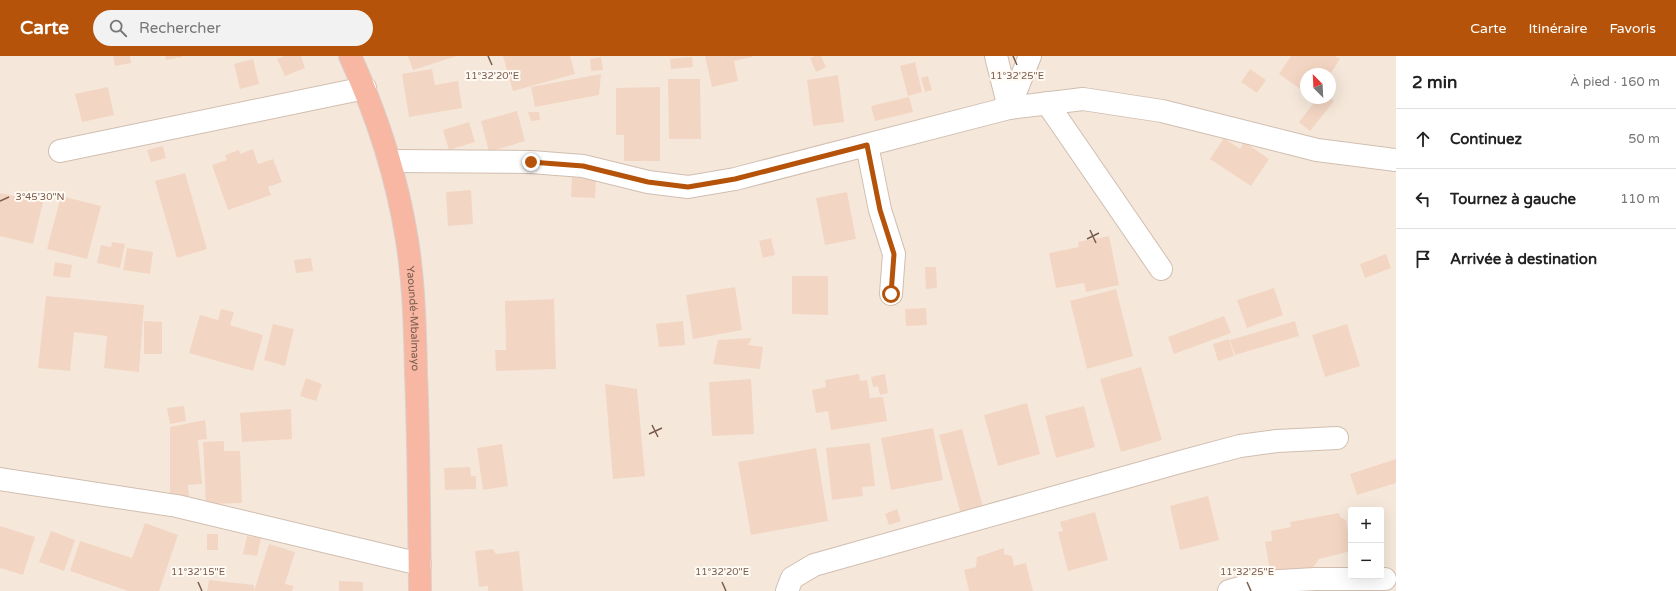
<!DOCTYPE html>
<html lang="fr">
<meta charset="utf-8">
<style>
body{margin:0;font-family:"Varela Round",sans-serif;background:#f2f2f2;color:#222}
.controls{position:absolute;right:12px;bottom:12px;display:grid;overflow:hidden;border-radius:4px;box-shadow:0 4px 16px #0002}
.controls button{width:36px;height:36px;display:grid;place-items:center;padding:0;border:0;border-bottom:1px solid #e0e0e0;background:#fff;color:#222;font:20px sans-serif}
.compass{position:absolute;left:1300px;top:12px;width:36px;height:36px;border-radius:50%;background:#fff;box-shadow:0 4px 16px #0002;rotate:336deg}
.stop{position:absolute;width:12px;height:12px;margin:-9px;border:3px solid #b45309;border-radius:50%;background:#fff}
.stop.end{background:#b45309;border-color:#fff;box-shadow:0 1px 4px #0008}
.list{margin:0;padding:0;list-style:none}
h2{display:flex;justify-content:space-between;align-items:center;height:52px;margin:0;padding:0 16px;font-size:17px}
h2 small{font-size:13px;font-weight:400;color:#767676}
.list li{display:grid;grid-template-columns:26px 1fr auto;gap:12px;align-items:center;box-sizing:border-box;height:60px;padding:0 16px;border-top:1px solid #e0e0e0}
.list b{display:block;font-size:15px;white-space:nowrap}
.list em{font-size:13px;font-style:normal;color:#767676}
.icon{flex:none;width:22px;height:22px;fill:none;stroke:currentColor;stroke-width:2;stroke-linecap:round;stroke-linejoin:round}
.map{position:relative;flex:none;width:1396px;height:535px;overflow:hidden}
header{display:flex;align-items:center;gap:24px;box-sizing:border-box;height:56px;padding:0 20px;background:#b45309;color:#fff}
header strong{font-size:19px}
nav{display:flex;gap:22px;margin-inline-start:auto;font-size:14px}
.search{width:280px;height:36px;background:#f2f2f2;display:flex;align-items:center;gap:10px;box-sizing:border-box;padding:0 14px;border-radius:22px;color:#767676;font-size:15px}
main{display:flex}
aside{flex:1;background:#fff}
.map>svg:first-child{display:block}
.residential{fill:#f5e8da;fill-rule:evenodd}
.building{fill:#f3d5c3}
.lines{fill:none;stroke-linecap:round;stroke-linejoin:round}
.minor-casing{stroke:#d1beb0;stroke-width:24}
.highway-casing{stroke:#dad1cd;stroke-width:24}
.minor{stroke:#fff;stroke-width:22}
.highway{stroke:#f7b7a3;stroke-width:22}
.route{stroke:#b45309;stroke-width:5}
.ticks{fill:none;stroke:#7a5c4d;stroke-width:1.5}
.labels{text-anchor:middle;stroke-width:4;stroke-linejoin:round;paint-order:stroke}
.street-label{font-size:11px;fill:#7a5c4d;stroke:#fffaf3}
.ticks-label{font-size:10px;text-anchor:middle;fill:#7a5c4d;stroke:#fffaf3;stroke-width:4;stroke-linejoin:round;paint-order:stroke}
</style>
<header>
<strong>Carte</strong>
<div class="search"><svg class="icon" aria-label="search" viewBox="0 0 24 24"><circle cx="10" cy="10" r="6"/><path d="M15 15l6 6"/></svg>Rechercher</div>
<nav><a>Carte</a><a>Itinéraire</a><a>Favoris</a></nav>
</header>
<main>
<div class="map">
<svg width="1396" height="535" viewBox="0 0 1396 535">
<rect width="100%" height="100%" fill="#fdf6ec"/>
<path class="residential" d="M0,0H1396V535H0ZM1306,18H1330V42H1306ZM1351,454H1381V520H1351Z"/>
<g class="building">
<path d="M113,0H130L131,7L115,10Z"/>
<path d="M165,0H182V1L166,4Z"/>
<path d="M284,0H301L305,12L285,20L277,3Z"/>
<path d="M408,0H457L413,14Z"/>
<path d="M503,0H570L575,18L513,35Z"/>
<path d="M705,0H752V1L734,5L738,25L712,31Z"/>
<path d="M814,0H821L826,11L816,16L810,2Z"/>
<path d="M1291,0H1335L1340,3L1330,18H1306V37L1279,18Z"/>
<path d="M601,1L603,14L591,15L590,3Z"/>
<path d="M692,1L693,11L671,13L670,3Z"/>
<path d="M253,3L259,28L240,33L234,8Z"/>
<path d="M915,6L922,36L908,40L900,10Z"/>
<path d="M432,13L435,29L458,25L462,52L409,61L402,18Z"/>
<path d="M1250,13L1266,24L1257,37L1241,26Z"/>
<path d="M601,18L599,39L535,51L531,31Z"/>
<path d="M838,19L844,66L813,70L807,24Z"/>
<path d="M928,20L932,34L925,36L921,22Z"/>
<path d="M668,23H700L701,83H669Z"/>
<path d="M108,31L114,59L82,66L75,38Z"/>
<path d="M660,31V105H624V79H616V32Z"/>
<path d="M909,41L913,56L875,65L871,50Z"/>
<path d="M1318,42H1331L1334,45L1310,75L1299,66Z"/>
<path d="M517,55L525,85L489,96L481,65Z"/>
<path d="M528,56H539L540,64L531,65Z"/>
<path d="M469,66L475,86L449,94L443,74Z"/>
<path d="M1224,82L1240,93L1244,86L1269,103L1251,130L1210,103Z"/>
<path d="M163,90L166,102L151,106L147,94Z"/>
<path d="M253,93L258,108L273,103L282,126L268,131L271,139L228,154L212,109L227,104L225,99L239,94L240,98Z"/>
<path d="M185,117L207,193L177,202L155,125Z"/>
<path d="M572,121L596,122L595,142L571,141Z"/>
<path d="M471,134L473,168L448,170L446,136Z"/>
<path d="M847,136L856,183L825,189L816,142Z"/>
<path d="M0,137L43,146L33,188L0,180Z"/>
<path d="M61,140L101,150L87,203L47,193Z"/>
<path d="M1109,180L1119,229L1086,236L1084,227L1056,232L1049,197L1079,191L1078,186Z"/>
<path d="M771,182L775,199L763,202L759,185Z"/>
<path d="M112,186L125,188L120,212L97,207L101,189L111,191Z"/>
<path d="M127,192L153,196L150,218L123,214Z"/>
<path d="M1386,198L1391,212L1365,222L1360,208Z"/>
<path d="M311,202L313,215L296,217L294,204Z"/>
<path d="M55,206L72,209L70,222L53,220Z"/>
<path d="M925,211H936L937,232L926,233Z"/>
<path d="M792,220H828V259L792,258Z"/>
<path d="M735,231L742,274L693,283L686,239Z"/>
<path d="M1274,232L1283,259L1247,272L1237,244Z"/>
<path d="M1116,233L1133,300L1087,313L1070,245Z"/>
<path d="M46,240L144,249L139,316L104,312L107,280L74,276L70,315L38,312Z"/>
<path d="M554,243L556,313L496,315L495,294H506L505,245Z"/>
<path d="M926,252L927,269L906,270L905,253Z"/>
<path d="M221,253L234,256L230,269L263,279L253,315L189,297L200,259L218,264Z"/>
<path d="M1224,260L1231,277L1174,298L1168,281Z"/>
<path d="M144,265L162,266V298H144Z"/>
<path d="M683,265L685,289L659,291L656,268Z"/>
<path d="M1295,265L1299,280L1235,299L1230,284Z"/>
<path d="M273,268L294,273L285,310L264,304Z"/>
<path d="M1347,268L1360,310L1325,321L1312,279Z"/>
<path d="M752,282L748,289L763,291L760,313L713,308L718,284Z"/>
<path d="M1229,283L1234,300L1218,305L1213,288Z"/>
<path d="M1141,311L1162,384L1121,396L1100,323Z"/>
<path d="M859,318L860,325L867,324L870,342L883,341L887,365L831,374L828,355L816,357L812,334L826,331L825,324Z"/>
<path d="M885,318L888,337L880,339L878,330L873,331L871,321Z"/>
<path d="M306,322L322,328L316,345L300,340Z"/>
<path d="M751,323L754,378L712,380L709,326Z"/>
<path d="M605,328L637,333L645,420L613,423Z"/>
<path d="M1027,347L1040,398L998,410L984,359Z"/>
<path d="M184,350L186,365L170,368L167,352Z"/>
<path d="M1084,350L1095,391L1056,402L1045,360Z"/>
<path d="M291,353L292,383L242,386L240,357Z"/>
<path d="M205,364L207,383L198,384L202,428L188,429L189,440L170,442V371Z"/>
<path d="M933,372L943,424L891,434L881,382Z"/>
<path d="M962,373L983,451L961,458L939,379Z"/>
<path d="M224,385V395H240L242,447L206,448L203,386Z"/>
<path d="M870,387L875,430L862,431L863,440L832,444L826,392Z"/>
<path d="M502,388L508,430L483,434L477,392Z"/>
<path d="M816,392L828,465L751,479L738,406Z"/>
<path d="M1396,403V427L1357,439L1350,418Z"/>
<path d="M470,411L471,420H476V433L445,434L444,412Z"/>
<path d="M1208,440L1219,484L1180,494L1170,450Z"/>
<path d="M897,453L901,465L889,469L885,458Z"/>
<path d="M1095,456L1108,504L1068,515L1058,476L1063,475L1060,466Z"/>
<path d="M1339,457L1340,461L1346,464L1351,495L1319,503L1312,513L1271,520L1265,486L1272,485L1271,475L1291,471L1290,466Z"/>
<path d="M145,467L178,479L159,535H128L70,515L80,485L132,502Z"/>
<path d="M0,470L35,481L23,519L0,512Z"/>
<path d="M51,475L75,484L64,515L39,506Z"/>
<rect x="207" y="478" width="11" height="16"/>
<path d="M247,480L261,482L257,500L243,498Z"/>
<path d="M269,488L295,496L285,528L294,530L292,535H254Z"/>
<path d="M1004,492V498L1012,500L1014,510L1026,507L1033,535H969L964,514L976,511L977,501Z"/>
<path d="M493,493L496,498L519,495L523,535H488V530L479,531L475,495Z"/>
<path d="M209,524L254,529V535H207Z"/>
<path d="M339,525L363,526V535H339Z"/>
</g>
<g class="lines">
<defs>
<g id="minor">
<path d="M996,0L1009,52"/>
<path d="M1047,47L1161,213"/>
<path d="M1009,52L1030,0"/>
<path d="M867,89L880,154L894,198L891,238"/>
<path d="M60,95L365,32"/>
<path d="M391,105L531,106L583,110L648,126L688,131L735,123L1009,52L1083,43L1162,55L1317,94L1396,104"/>
<path d="M0,423L177,450L420,508"/>
<path d="M787,535L792,522L814,509L1180,406L1240,390L1277,385L1337,382"/>
<path d="M1229,535L1261,526L1315,523H1385"/>
</g>
<g id="highway">
<path id="s1" d="M350,0C377,59 397,121 407,184C414,228 415,273 416,317C419,390 419,462 420,535"/>
</g>
</defs>
<use href="#minor" class="minor-casing"/>
<use href="#highway" class="highway-casing"/>
<use href="#minor" class="minor"/>
<use href="#highway" class="highway"/>
</g>
<g class="lines">
<path class="route" d="M531,106L583,110L648,126L688,131L735,123L867,89L880,154L894,198L891,238"/>
</g>
<path class="ticks" d="M488,0L492,9M1013,0L1017,9M0,145L9,141M1090,174L1096,187M1087,183L1099,177M652,369L658,381M649,378L662,372M198,526L202,535M722,526L726,535M1247,526L1251,535"/>
<g class="labels">
<g class="street-label">
<text dy="4" stroke="none"><textPath href="#s1" startOffset="272">Yaoundé-Mbalmayo</textPath></text>
</g>
</g>
<g class="ticks-label">
<text x="492" y="23">11°32'20"E</text>
<text x="1017" y="23">11°32'25"E</text>
<text x="40" y="144">3°45'30"N</text>
<text x="198" y="519">11°32'15"E</text>
<text x="722" y="519">11°32'20"E</text>
<text x="1247" y="519">11°32'25"E</text>
</g>
</svg>
<div class="controls">
<button>+</button>
<button>−</button>
</div>
<svg class="compass" viewBox="-18 -18 36 36"><path d="M0-13l5 13h-10z" fill="#e53935"/><path d="M0 13l5-13h-10z" fill="#767676"/></svg>
<div class="stop" style="left:891px;top:238px"></div>
<div class="stop end" style="left:531px;top:106px"></div>
</div>
<aside>
<h2>2 min<small>À pied · 160 m</small></h2>
<ul class="list">
<li><svg class="icon" aria-label="ahead" viewBox="0 0 24 24"><path d="M12 20V5M6 11l6-6 6 6"/></svg><div><b>Continuez</b></div><em>50 m</em></li>
<li><svg class="icon" aria-label="left" viewBox="0 0 24 24"><path d="M17 20v-9H6M10 6l-5 5 5 5"/></svg><div><b>Tournez à gauche</b></div><em>110 m</em></li>
<li><svg class="icon" aria-label="arrive" viewBox="0 0 24 24"><path d="M6 21V4h12l-3 4 3 4H6"/></svg><div><b>Arrivée à destination</b></div></li>
</ul>
</aside>
</main>
